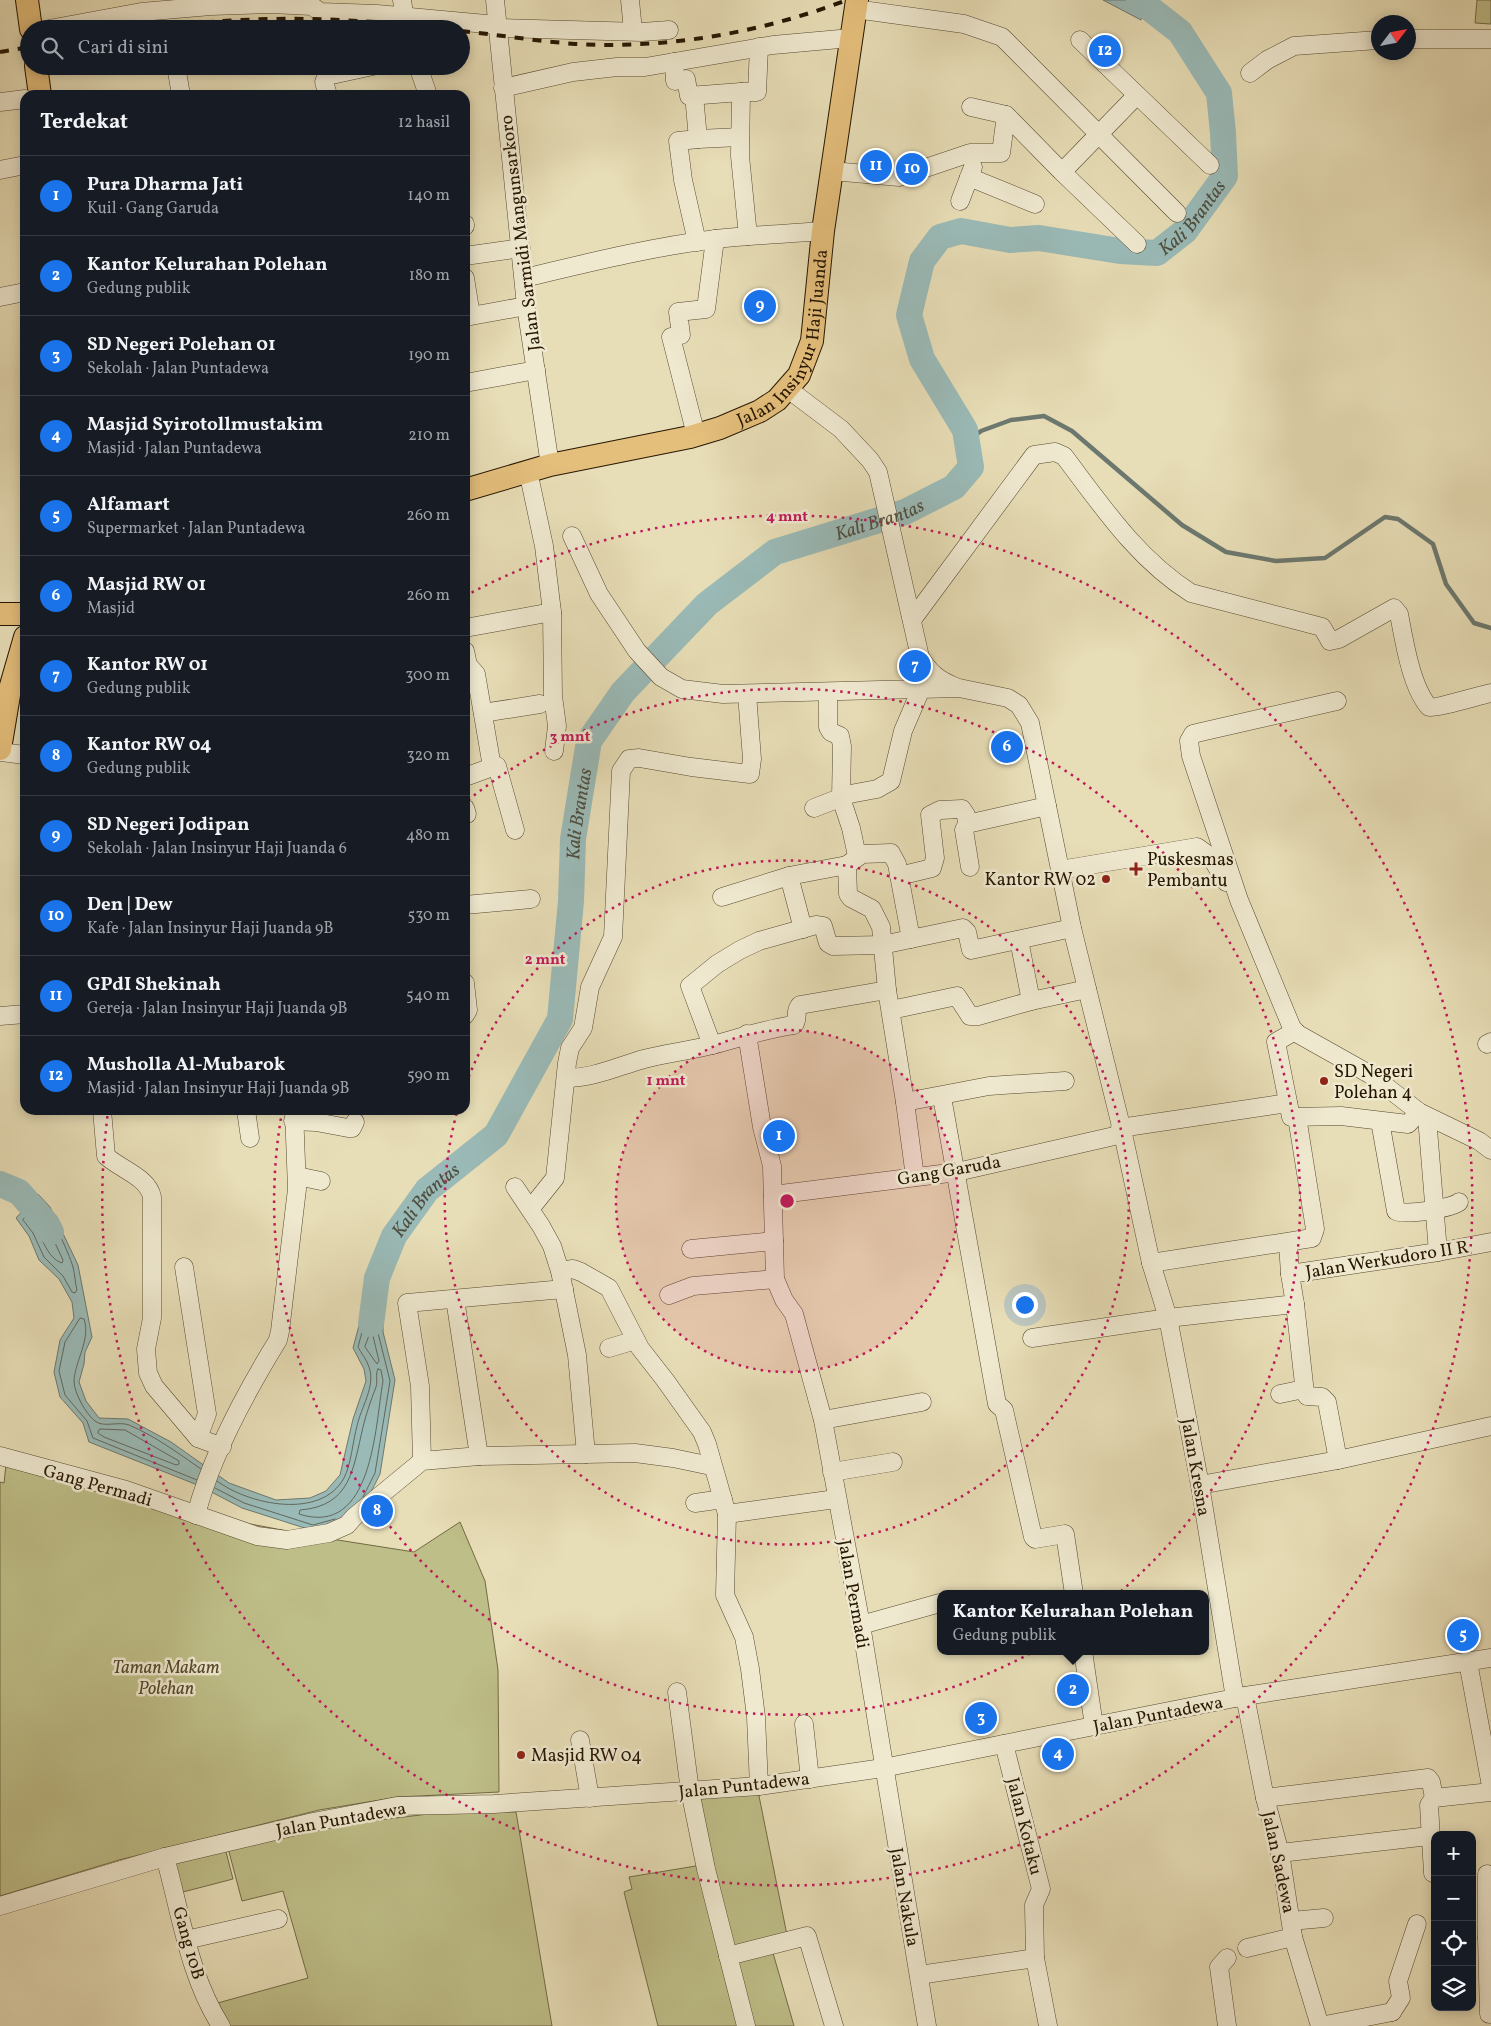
<!DOCTYPE html>
<html lang="id">
<meta charset="utf-8">
<style>
body{margin:0;font-family:Vollkorn,serif;background:#242831;color:#f1f3f6}
.controls{position:absolute;right:15px;bottom:15px;display:grid;overflow:hidden;border-radius:10px;box-shadow:0 2px 12px #0003}
.controls button{width:45px;height:45px;display:grid;place-items:center;padding:0;border:0;border-bottom:1px solid #363941;background:#171b24;color:#f1f3f6;font:25px sans-serif}
.compass{position:absolute;left:1371px;top:15px;width:45px;height:45px;border-radius:50%;background:#171b24;box-shadow:0 2px 12px #0003;rotate:58deg}
.you{position:absolute;left:1024px;top:1304px;width:18px;height:18px;margin:-12px;border:4px solid #fff;border-radius:50%;background:#1a73e8;box-shadow:0 0 0 8px #1a73e833}
.badge{display:grid;place-items:center;width:32px;height:32px;border-radius:50%;background:#1a73e8;color:#fff;font-size:16px;font-weight:700}
.pin{position:absolute;translate:-50% -50%;border:2px solid #fff;box-shadow:0 1px 5px #0006}
.popup{position:absolute;left:937px;top:1590px;width:272px;height:65px;box-sizing:border-box;display:grid;place-content:center;border-radius:10px;background:#171b24;filter:drop-shadow(0 1px 4px #0005);font-size:16px;white-space:nowrap;color:#9ea1a6}
.popup b{font-size:19px;color:#f1f3f6}
.popup::after{content:'';position:absolute;left:50%;top:100%;margin-left:-10px;border:10px solid transparent;border-top-color:#171b24}
.list{margin:0;padding:0;list-style:none}
h2{display:flex;justify-content:space-between;align-items:center;height:65px;margin:0;padding:0 20px;font-size:21px}
h2 small{font-size:16px;font-weight:400;color:#9ea1a6}
.list li{display:grid;grid-template-columns:32px 1fr auto;gap:15px;align-items:center;box-sizing:border-box;height:80px;padding:0 20px;border-top:1px solid #363941}
.list b{display:block;font-size:19px;white-space:nowrap}
.list p{margin:0;font-size:16px;white-space:nowrap;color:#9ea1a6}
.list em{font-size:16px;font-style:normal;color:#9ea1a6}
.icon{flex:none;width:28px;height:28px;fill:none;stroke:currentColor;stroke-width:2;stroke-linecap:round;stroke-linejoin:round}
.map{position:relative;flex:none;width:1491px;height:2026px;overflow:hidden}
.search{position:absolute;background:#171b24;box-shadow:0 2px 12px #0003;left:20px;top:20px;width:450px;height:55px;display:flex;align-items:center;gap:12px;box-sizing:border-box;padding:0 18px;border-radius:28px;color:#9ea1a6;font-size:19px}
.panel{position:absolute;background:#171b24;box-shadow:0 2px 12px #0003;left:20px;top:90px;width:450px;height:1025px;border-radius:15px}
.map>svg:first-child{display:block}
.green{fill:#bebe88;stroke:#726a45}
.water{fill:#9abab7;stroke:#6c786f}
.lines{fill:none;stroke-linecap:round;stroke-linejoin:round}
.shore{stroke:#60685c;stroke-width:1}
.stream{stroke:#6c786f;stroke-width:4.5}
.river{stroke:#9abab7;stroke-width:26}
.minor-casing{stroke:#56482f;stroke-width:19}
.major-casing{stroke:#261602;stroke-width:24}
.minor{stroke:#efe9d0;stroke-width:18}
.major{stroke:#e4be7b;stroke-width:22}
.rail{stroke:#261602;stroke-width:4;stroke-dasharray:9 9;stroke-linecap:butt}
.ring{fill:none;stroke:#c2185b;stroke-width:2.5;stroke-dasharray:2.5 5}
.poi-dot{fill:#8f2418;stroke:#efe9d0;stroke-width:2}
.labels{text-anchor:middle;stroke-width:5;stroke-linejoin:round;paint-order:stroke}
.street-label{font-size:18px;fill:#261602;stroke:#efe9d0}
.poi-label{font-size:18px;fill:#261602;stroke:#efe9d0;text-anchor:start}
.park-label{font-size:18px;font-style:italic;fill:#54482a;stroke:#efe9d0}
.water-label{font-size:19px;font-style:italic;fill:#4f4f41;stroke:#efe9d0}
.centre{fill:#c2185b;stroke:#efe9d0;stroke-width:2.5}
.ring-label{font-size:15px;text-anchor:middle;font-weight:bold;fill:#c2185b;stroke:#efe9d0;stroke-width:5;stroke-linejoin:round;paint-order:stroke}
</style>
<div class="map">
<svg width="1491" height="2026" viewBox="0 0 1491 2026">
<rect width="100%" height="100%" fill="#e7ddb6"/>
<filter id="stains"><feTurbulence type="fractalNoise" baseFrequency=".004" numOctaves="4"/><feColorMatrix values="0 0 0 0 .2 0 0 0 0 .09 0 0 0 0 .02 0 0 0 .5 -.17"/></filter>
<radialGradient id="worn" r=".72"><stop offset=".6" stop-color="#630" stop-opacity="0"/><stop offset="1" stop-color="#630" stop-opacity=".3"/></radialGradient>
<g class="green">
<path d="M1477,0H1491V24L1475,23Z"/>
<path d="M7,1455L170,1509L325,1538L414,1552L460,1522L485,1581L498,1670L499,1792L398,1797L319,1810L119,1860L0,1896V1482L4,1483Z"/>
<path d="M758,1791L788,1940L771,1946L794,2026H658L624,1892L632,1889L629,1877L708,1864L694,1797Z"/>
<path d="M445,1812H516L552,2026H225L214,2004L308,1978L283,1891L242,1901L228,1848L322,1827Z"/>
<path d="M225,1848L233,1879L183,1892L175,1862Z"/>
</g>
<g class="water">
<path d="M1103,0H1148L1141,20Z"/>
<path d="M38,1194L50,1207L58,1223L78,1265L92,1337L85,1352L84,1364L79,1382L86,1401L99,1418L128,1419L171,1442L229,1483L276,1500L310,1498L326,1491L340,1475L353,1419L366,1381L364,1369L353,1348L369,1288H384L383,1332L395,1380L380,1474L364,1506L346,1522L314,1531L242,1508L200,1486L89,1442L83,1423L60,1397L54,1372L60,1340L74,1318L72,1302L59,1279L39,1260L29,1236L16,1218Z"/>
</g>
<g class="lines">
<g class="shore">
<path d="M37,1203C49,1208 69,1253 73,1267C75,1274 75,1283 77,1290L75,1293L72,1292L63,1276L44,1257L33,1233L23,1220Z"/>
<path d="M37,1212L48,1228L63,1260L62,1263C46,1258 41,1233 31,1220Z"/>
<path d="M370,1334L373,1336L379,1361L377,1364L365,1347Z"/>
<path d="M378,1369L381,1370L383,1381C375,1426 373,1538 299,1514L300,1510C351,1506 353,1469 363,1427C366,1414 371,1400 376,1387C378,1381 375,1374 378,1369Z"/>
<path d="M100,1429L125,1430L179,1461V1464L176,1465L104,1437L98,1433Z"/>
<path d="M197,1480L93,1438L87,1421L65,1395L59,1371L65,1342L80,1318L84,1319C91,1339 75,1361 74,1381C74,1393 86,1414 95,1421C103,1428 119,1421 129,1425C155,1436 178,1453 201,1469"/>
<path d="M217,1481C249,1505 321,1520 344,1478C351,1465 353,1440 357,1426C361,1407 376,1386 369,1367C367,1360 361,1353 358,1347L372,1295L377,1293L379,1295L378,1333L390,1381L375,1473L363,1497"/>
<path d="M215,1488L244,1503L313,1525L335,1519"/>
</g>
<path class="stream" d="M967,442L981,431L1011,420L1044,416L1072,431L1182,525L1226,552L1276,561L1325,558L1385,517L1398,519L1433,544L1446,584L1474,623L1491,628"/>
<g class="river">
<path d="M0,1184L19,1192L47,1224L51,1232"/>
<path id="s1" d="M371,1324L377,1278L394,1236L427,1190L496,1135L560,1019L571,901L573,839L589,741L623,692L707,604L775,552L905,512L954,487L971,467L965,430L922,359L909,315L922,261L940,237L961,231L1010,240L1039,238L1120,251L1157,253L1185,231L1225,176L1223,133L1219,93L1180,32L1139,0"/>
</g>
<defs>
<g id="minor">
<path d="M402,0L406,28"/>
<path d="M495,0L526,306L550,465"/>
<path d="M630,0L633,31"/>
<path d="M855,9L964,24L1002,37L1177,213"/>
<path d="M498,28L642,32L669,30"/>
<path d="M49,29L141,12L211,6L271,4L312,6L320,12L377,14L497,25"/>
<path d="M1408,39H1491"/>
<path d="M1080,40L1210,165"/>
<path d="M674,62L675,81L686,79L689,96L741,92"/>
<path d="M176,66L181,95"/>
<path d="M418,66L428,95"/>
<path d="M326,67L327,76L324,82L328,95"/>
<path d="M1250,73L1267,60L1294,46L1378,40"/>
<path d="M327,76L373,66"/>
<path d="M503,88L573,72L617,67H645L773,45L851,38"/>
<path d="M694,95L698,139L740,137"/>
<path d="M0,102L25,99"/>
<path d="M971,107L1006,115L1062,172L1137,244"/>
<path d="M0,170L25,165"/>
<path d="M832,171L899,177L970,153H1001L1006,115"/>
<path d="M1062,172L1137,95"/>
<path d="M969,177L1035,204"/>
<path d="M960,201L973,167"/>
<path d="M465,224V226"/>
<path d="M748,236L740,156L741,92H757L759,47"/>
<path d="M697,242L683,180L678,141L698,139"/>
<path d="M465,256L521,248"/>
<path d="M465,278L471,316L526,306"/>
<path d="M524,278C587,263 651,247 716,239C751,235 787,234 823,231"/>
<path d="M0,297L25,292"/>
<path d="M465,383L536,370"/>
<path d="M788,389L841,429L870,460L878,472L920,657C930,673 938,680 956,687"/>
<path d="M696,435L671,337L681,335L678,312L706,309L715,239"/>
<path d="M572,536L599,594L637,651L661,677L682,689L723,694L959,688L1008,698L1019,705L1030,723L1072,928L1123,1134L1151,1263L1168,1318L1200,1485L1235,1698"/>
<path d="M552,612L553,696L557,726L554,751"/>
<path d="M912,620L1034,455L1055,452L1064,456C1102,506 1137,559 1191,593L1322,627L1330,641L1339,639L1394,608L1399,614C1404,640 1411,687 1429,707C1434,709 1481,695 1491,693"/>
<path d="M465,628L552,612L544,546L528,471"/>
<path d="M465,651L468,665L476,674L492,767L497,766L515,830"/>
<path d="M828,692V727L831,732L840,736L842,746L841,798L851,828L857,856"/>
<path d="M1337,701L1201,732L1193,734L1189,741L1191,756L1239,900L1292,1028L1298,1034L1371,1075L1419,1112L1479,1141L1491,1150"/>
<path d="M483,713L540,704"/>
<path d="M0,752L25,755"/>
<path d="M465,777L492,767"/>
<path d="M465,808L467,814L465,815"/>
<path d="M814,808L850,794L877,789L891,781L903,731L921,689"/>
<path d="M967,824L1047,806"/>
<path d="M1060,870L1197,847L1211,857L1226,882"/>
<path d="M789,876L803,929"/>
<path d="M899,876L932,868L935,858L930,815L940,810L962,809L966,815L967,824L964,830L970,867"/>
<path d="M722,897L789,876L847,865"/>
<path d="M465,905L531,899"/>
<path d="M911,939L897,864L891,853L862,854L847,865L848,894L851,898L872,909L881,927L887,990L905,1102L989,1086L1065,1081"/>
<path d="M1019,940L1031,1001L1087,989"/>
<path d="M465,983L468,1010L465,1015"/>
<path d="M891,1010L957,996L970,1016H978L1031,1001"/>
<path d="M0,1016L25,1014"/>
<path d="M1295,1031L1276,1042L1291,1117L1341,1116L1408,1124L1419,1112"/>
<path d="M747,1034L762,1127L772,1166L775,1279L784,1300L794,1314L823,1420L861,1625L927,2026"/>
<path d="M1487,1044L1491,1042"/>
<path d="M712,1045L690,986L717,964L740,950L759,941L816,925L823,926L828,943L833,946L882,945L963,928L967,932L971,950L1072,928"/>
<path d="M566,1078C594,1078 616,1067 644,1059C666,1053 689,1051 712,1045C739,1038 765,1029 794,1025C799,1019 794,1011 800,1005L887,990"/>
<path d="M942,1097L997,1404L1004,1410L1033,1537L1035,1539L1065,1534L1074,1594"/>
<path d="M905,1102L915,1177"/>
<path d="M102,1110L106,1156C120,1169 148,1177 152,1197V1318L146,1349L148,1373L154,1386L198,1438L222,1447"/>
<path d="M246,1110L250,1138"/>
<path d="M1427,1117L1438,1252"/>
<path d="M293,1121L316,1122L348,1128H352L355,1122"/>
<path d="M1380,1121L1396,1211C1404,1216 1453,1208 1459,1202"/>
<path d="M1120,1128L1288,1103"/>
<path d="M297,1176L321,1181"/>
<path d="M515,1187L541,1226L552,1246L560,1271L577,1355L586,1454"/>
<path d="M773,1195L957,1172L1123,1134"/>
<path d="M531,1208L555,1178L567,1063L570,1048L583,1028L590,987L613,937L621,771L629,759L639,758L691,767L750,774L752,759L747,694"/>
<path d="M1288,1243L1290,1274"/>
<path d="M691,1249L774,1241"/>
<path d="M1151,1263L1312,1238L1315,1229L1297,1117"/>
<path d="M184,1267L207,1414L198,1438"/>
<path d="M560,1271L573,1269L581,1272L609,1288L640,1348L665,1380L702,1432L707,1444L727,1514L725,1595L744,1637L750,1669L756,1717L759,1786"/>
<path d="M669,1295L693,1286L775,1279"/>
<path d="M455,1299L479,1456"/>
<path d="M1295,1304L1305,1393L1307,1396L1322,1397L1327,1402L1338,1460"/>
<path d="M1032,1338L1168,1318L1295,1304L1290,1274L1438,1252L1491,1242"/>
<path d="M609,1348L636,1340"/>
<path d="M1280,1394L1304,1389"/>
<path d="M823,1420L922,1402"/>
<path d="M0,1456L126,1490L257,1536L287,1540L329,1533L347,1525L354,1517L422,1461L479,1456L635,1453L673,1458L711,1466"/>
<path d="M422,1461L420,1386L407,1303L564,1289"/>
<path d="M832,1472L893,1462"/>
<path d="M1200,1485L1338,1460L1491,1426"/>
<path d="M695,1503L723,1499"/>
<path d="M727,1514L836,1499"/>
<path d="M196,1515C211,1456 246,1392 278,1340L280,1331L297,1189L294,1110"/>
<path d="M861,1625L940,1603"/>
<path d="M1083,1651L1094,1726"/>
<path d="M1468,1662L1491,1786"/>
<path d="M677,1692L690,1791L706,1869L746,2026"/>
<path d="M1245,1696L1265,1798L1280,1853L1293,1937L1320,2026L1392,2012"/>
<path d="M804,1724L810,1779"/>
<path d="M580,1740L590,1798"/>
<path d="M1004,1744L1041,1889L1034,1905L1035,1958L1048,2026"/>
<path d="M1265,1798L1428,1778L1431,1782L1434,1798"/>
<path d="M1280,1853L1429,1836"/>
<path d="M165,1857C181,1914 189,1976 221,2026"/>
<path d="M1435,1874L1433,1873L1429,1805L1434,1798L1491,1792"/>
<path d="M1487,1874V1938L1491,1939"/>
<path d="M0,1906L165,1857L313,1822L397,1806L494,1804L759,1786L883,1768L1245,1696L1491,1658"/>
<path d="M1291,1921L1324,1918"/>
<path d="M1487,1938L1489,2014"/>
<path d="M186,1940L278,1919"/>
<path d="M1247,1948L1293,1937"/>
<path d="M728,1956L807,1936L834,2026"/>
<path d="M919,1975L1035,1958"/>
<path d="M1392,2012L1401,1998L1398,1981L1417,1924"/>
<path d="M1227,2026L1219,1967L1227,1958"/>
</g>
<g id="major">
<path d="M27,0L31,29"/>
<path d="M36,66L40,95"/>
<path id="s2" d="M465,490L550,465L690,437L720,428L760,411L777,400L799,375L812,341L823,231L857,0"/>
<path d="M0,614H25"/>
<path d="M0,749L10,689L25,637"/>
</g>
</defs>
<use href="#minor" class="minor-casing"/>
<use href="#major" class="major-casing"/>
<use href="#minor" class="minor"/>
<use href="#major" class="major"/>
<g class="rail">
<path d="M151,29C249,14 347,17 445,29"/>
<path d="M461,31C499,35 537,41 575,44C668,49 760,33 847,0"/>
<path d="M0,52L29,47"/>
</g>
</g>
<circle cx="787" cy="1201" r="171" fill="#c2185b" fill-opacity=".12"/>
<g class="ring">
<circle cx="787" cy="1201" r="171"/>
<path d="M466 1084A342 342 0 1 1 457 1112"/>
<path d="M468 800A513 513 0 1 1 282 1112"/>
<path d="M465 596A685 685 0 1 1 108 1112"/>
</g>
<g class="poi-dot">
<path d="M1133.5 861.5h5v5h5v5h-5v5h-5v-5h-5v-5h5z"/>
<circle cx="1106" cy="879" r="5"/>
<circle cx="1324" cy="1081" r="5"/>
<circle cx="521" cy="1755" r="5"/>
</g>
<g class="labels">
<g class="street-label">
<text transform="translate(520 233) rotate(-97)" y="6">Jalan Sarmidi Mangunsarkoro</text>
<text dy="6" stroke="none"><textPath href="#s2" startOffset="385">Jalan Insinyur Haji Juanda</textPath></text>
<text transform="translate(949 1170) rotate(-10)" y="6">Gang Garuda</text>
<text transform="translate(1387 1259) rotate(-9)" y="6">Jalan Werkudoro II R</text>
<text transform="translate(1196 1467) rotate(80)" y="6">Jalan Kresna</text>
<text transform="translate(98 1485) rotate(16)" y="6">Gang Permadi</text>
<text transform="translate(854 1594) rotate(80)" y="6">Jalan Permadi</text>
<text transform="translate(1158 1714) rotate(-11)" y="6">Jalan Puntadewa</text>
<text transform="translate(744 1785) rotate(-6)" y="6">Jalan Puntadewa</text>
<text transform="translate(341 1819) rotate(-10)" y="6">Jalan Puntadewa</text>
<text transform="translate(1025 1826) rotate(76)" y="6">Jalan Kotaku</text>
<text transform="translate(1279 1862) rotate(78)" y="6">Jalan Sadewa</text>
<text transform="translate(905 1897) rotate(80)" y="6">Jalan Nakula</text>
<text transform="translate(189 1943) rotate(74)" y="6">Gang 10B</text>
</g>
<g class="poi-label">
<text x="1147" y="865">Puskesmas<tspan x="1147" dy="21">Pembantu</tspan></text>
<text x="1096" y="885" text-anchor="end">Kantor RW 02</text>
<text x="1334" y="1077">SD Negeri<tspan x="1334" dy="21">Polehan 4</tspan></text>
<text x="531" y="1761">Masjid RW 04</text>
</g>
<g class="park-label">
<text x="166" y="1673">Taman Makam<tspan x="166" dy="21">Polehan</tspan></text>
</g>
<g class="water-label">
<text dy="7" stroke="none"><textPath href="#s1" startOffset="1655">Kali Brantas</textPath></text>
<text dy="7" stroke="none"><textPath href="#s1" startOffset="1025">Kali Brantas</textPath></text>
<text dy="7" stroke="none"><textPath href="#s1" startOffset="575">Kali Brantas</textPath></text>
<text dy="7" stroke="none"><textPath href="#s1" startOffset="140">Kali Brantas</textPath></text>
</g>
</g>
<circle cx="787" cy="1201" r="8" class="centre"/>
<g class="ring-label">
<text x="787" y="521">4 mnt</text>
<text x="570" y="741">3 mnt</text>
<text x="545" y="964">2 mnt</text>
<text x="666" y="1085">1 mnt</text>
</g>
<rect width="100%" height="100%" filter="url(#stains)"/>
<rect width="100%" height="100%" fill="url(#worn)"/>
</svg>
<div class="controls">
<button>+</button>
<button>−</button>
<button><svg class="icon" aria-label="locate" viewBox="0 0 24 24"><circle cx="12" cy="12" r="6"/><path d="M12 2v4M12 18v4M2 12h4M18 12h4"/></svg></button>
<button><svg class="icon" aria-label="layers" viewBox="0 0 24 24"><path d="M12 4l9 5-9 5-9-5zM3 14l9 5 9-5"/></svg></button>
</div>
<svg class="compass" viewBox="-18 -18 36 36"><path d="M0-13l5 13h-10z" fill="#e53935"/><path d="M0 13l5-13h-10z" fill="#9ea1a6"/></svg>
<div class="you"></div>
<div class="pin badge" style="left:779px;top:1136px">1</div>
<div class="pin badge" style="left:1073px;top:1690px">2</div>
<div class="popup"><b>Kantor Kelurahan Polehan</b>Gedung publik</div>
<div class="pin badge" style="left:981px;top:1718px">3</div>
<div class="pin badge" style="left:1058px;top:1754px">4</div>
<div class="pin badge" style="left:1463px;top:1635px">5</div>
<div class="pin badge" style="left:1007px;top:747px">6</div>
<div class="pin badge" style="left:915px;top:666px">7</div>
<div class="pin badge" style="left:377px;top:1511px">8</div>
<div class="pin badge" style="left:760px;top:306px">9</div>
<div class="pin badge" style="left:912px;top:169px">10</div>
<div class="pin badge" style="left:876px;top:166px">11</div>
<div class="pin badge" style="left:1105px;top:51px">12</div>
<div class="search"><svg class="icon" aria-label="search" viewBox="0 0 24 24"><circle cx="10" cy="10" r="6"/><path d="M15 15l6 6"/></svg>Cari di sini</div>
<section class="panel">
<h2>Terdekat<small>12 hasil</small></h2>
<ul class="list">
<li><span class="badge">1</span><div><b>Pura Dharma Jati</b><p>Kuil · Gang Garuda</p></div><em>140 m</em></li>
<li><span class="badge">2</span><div><b>Kantor Kelurahan Polehan</b><p>Gedung publik</p></div><em>180 m</em></li>
<li><span class="badge">3</span><div><b>SD Negeri Polehan 01</b><p>Sekolah · Jalan Puntadewa</p></div><em>190 m</em></li>
<li><span class="badge">4</span><div><b>Masjid Syirotollmustakim</b><p>Masjid · Jalan Puntadewa</p></div><em>210 m</em></li>
<li><span class="badge">5</span><div><b>Alfamart</b><p>Supermarket · Jalan Puntadewa</p></div><em>260 m</em></li>
<li><span class="badge">6</span><div><b>Masjid RW 01</b><p>Masjid</p></div><em>260 m</em></li>
<li><span class="badge">7</span><div><b>Kantor RW 01</b><p>Gedung publik</p></div><em>300 m</em></li>
<li><span class="badge">8</span><div><b>Kantor RW 04</b><p>Gedung publik</p></div><em>320 m</em></li>
<li><span class="badge">9</span><div><b>SD Negeri Jodipan</b><p>Sekolah · Jalan Insinyur Haji Juanda 6</p></div><em>480 m</em></li>
<li><span class="badge">10</span><div><b>Den | Dew</b><p>Kafe · Jalan Insinyur Haji Juanda 9B</p></div><em>530 m</em></li>
<li><span class="badge">11</span><div><b>GPdI Shekinah</b><p>Gereja · Jalan Insinyur Haji Juanda 9B</p></div><em>540 m</em></li>
<li><span class="badge">12</span><div><b>Musholla Al-Mubarok</b><p>Masjid · Jalan Insinyur Haji Juanda 9B</p></div><em>590 m</em></li>
</ul>
</section>
</div>
